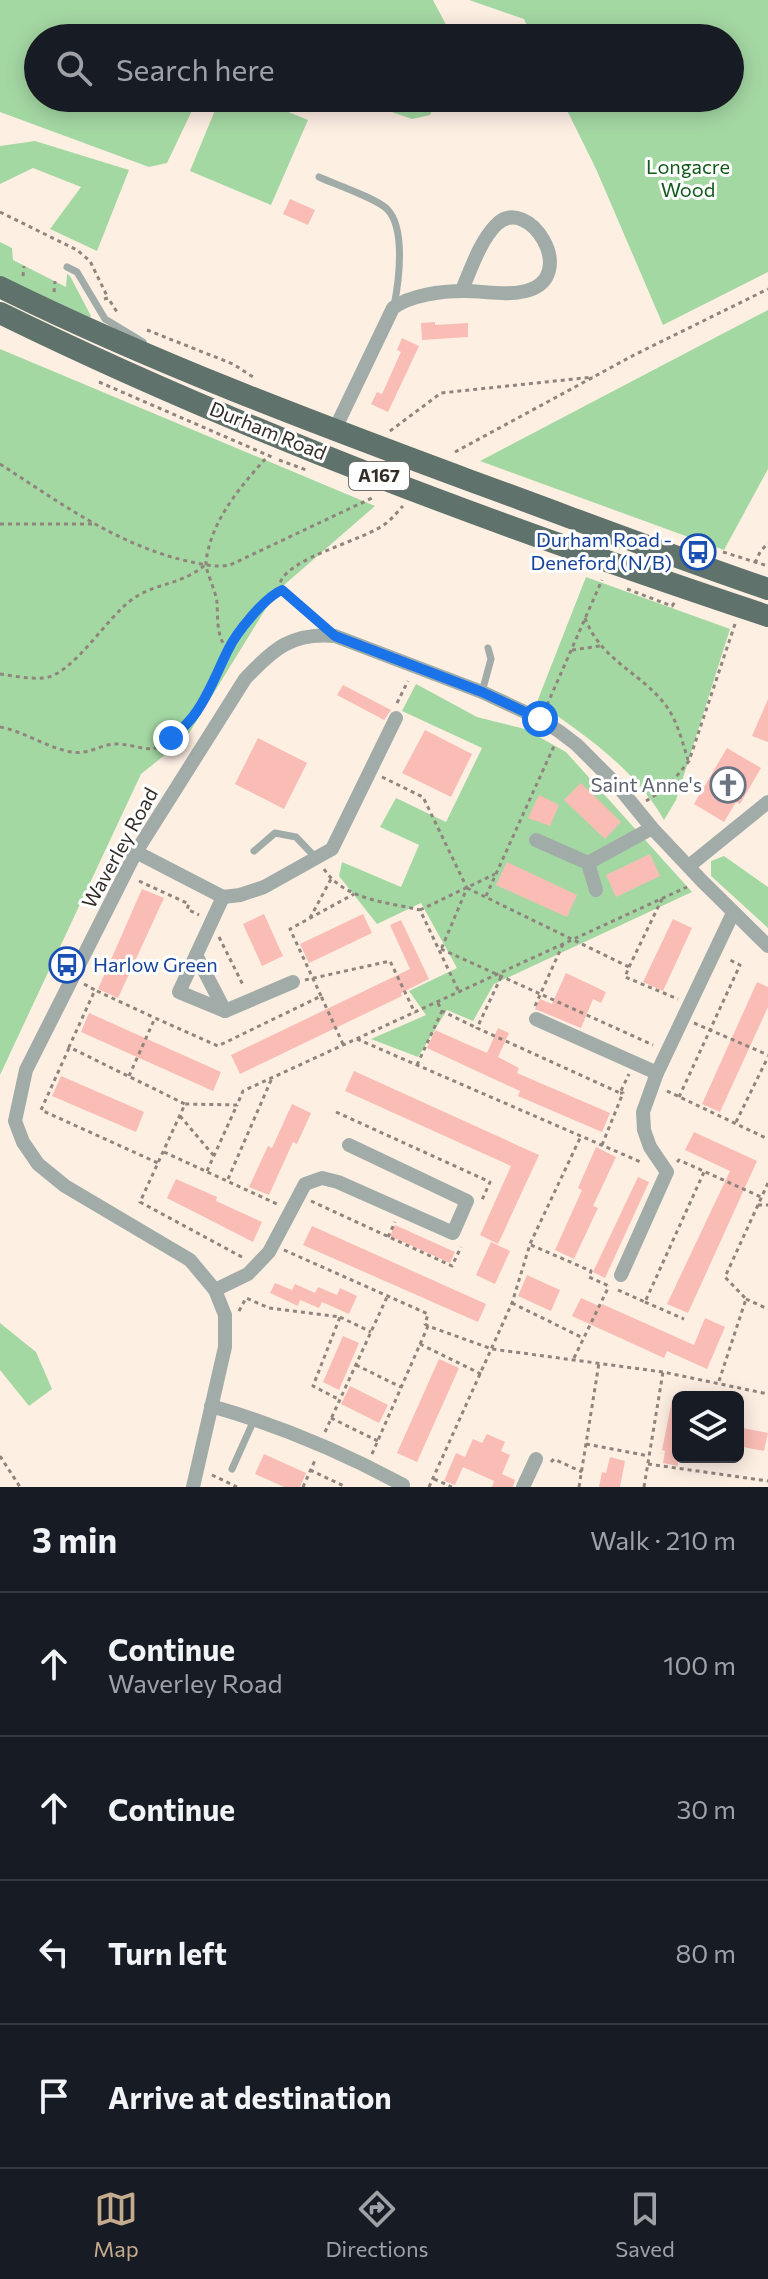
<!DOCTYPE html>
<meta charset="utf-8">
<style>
body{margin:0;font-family:Commissioner,sans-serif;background:#242831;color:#f1f3f6}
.controls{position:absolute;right:24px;bottom:24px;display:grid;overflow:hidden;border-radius:12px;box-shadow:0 4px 20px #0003}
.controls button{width:72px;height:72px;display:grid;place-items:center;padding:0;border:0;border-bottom:2px solid #363941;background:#171b24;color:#f1f3f6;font:40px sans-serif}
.stop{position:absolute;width:24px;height:24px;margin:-18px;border:6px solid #1a73e8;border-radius:50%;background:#fff}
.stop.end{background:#1a73e8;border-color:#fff;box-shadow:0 2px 8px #0008}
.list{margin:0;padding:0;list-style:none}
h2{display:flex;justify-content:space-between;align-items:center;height:104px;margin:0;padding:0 32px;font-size:34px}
h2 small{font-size:26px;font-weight:400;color:#9ea1a6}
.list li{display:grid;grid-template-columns:52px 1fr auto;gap:24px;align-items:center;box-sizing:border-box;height:144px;padding:0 32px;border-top:2px solid #363941}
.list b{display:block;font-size:30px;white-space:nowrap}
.list p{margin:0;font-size:26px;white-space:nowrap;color:#9ea1a6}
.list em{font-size:26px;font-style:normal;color:#9ea1a6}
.icon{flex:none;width:44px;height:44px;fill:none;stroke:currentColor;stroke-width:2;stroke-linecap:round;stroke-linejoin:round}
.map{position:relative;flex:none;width:768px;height:1487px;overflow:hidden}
.search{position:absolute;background:#171b24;box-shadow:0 4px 20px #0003;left:24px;right:24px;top:24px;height:88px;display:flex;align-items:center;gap:20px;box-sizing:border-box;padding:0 28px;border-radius:44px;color:#9ea1a6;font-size:30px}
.sheet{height:680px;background:#171b24}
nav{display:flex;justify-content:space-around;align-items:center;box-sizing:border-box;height:112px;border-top:2px solid #363941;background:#171b24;font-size:22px;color:#9ea1a6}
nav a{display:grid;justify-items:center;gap:4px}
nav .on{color:#c4ab8d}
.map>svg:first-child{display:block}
.green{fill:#a4d8a3}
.building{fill:#fabdb6}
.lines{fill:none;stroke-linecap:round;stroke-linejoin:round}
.path{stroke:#90857d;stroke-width:3;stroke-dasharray:4 4;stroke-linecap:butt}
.service{stroke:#a1aca9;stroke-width:7}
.minor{stroke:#a1aca9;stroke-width:14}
.primary{stroke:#5f726c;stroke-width:22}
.route{stroke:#1a73e8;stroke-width:10}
.labels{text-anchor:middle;stroke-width:6;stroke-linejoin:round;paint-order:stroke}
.shield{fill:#fff;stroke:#726d68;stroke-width:2}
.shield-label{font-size:18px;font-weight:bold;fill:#352e28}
.park-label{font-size:20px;fill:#115a1a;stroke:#fff}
.street-label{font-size:20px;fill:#352e28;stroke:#fff}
.transit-label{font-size:20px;fill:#164399;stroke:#fff;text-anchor:end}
.worship-label{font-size:20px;fill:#5b616d;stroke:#fff;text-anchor:end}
</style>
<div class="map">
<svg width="768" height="1487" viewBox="0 0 768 1487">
<rect width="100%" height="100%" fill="#feefe3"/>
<g class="green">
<path d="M0,0H433L453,38H38V98H198L167,163L149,167L0,112Z"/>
<path d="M469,0H768V272L663,325L596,169L561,98H730V38H533L524,19Z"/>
<path d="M220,98H254L308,120L271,205L190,171Z"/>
<path d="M352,98H437L430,115L412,119Z"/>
<path d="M35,141L129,170L97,251L50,229L81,187L33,168L0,184V146Z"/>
<path d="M0,242L12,248L13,260L66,287L67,274L70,276L91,316L88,319L0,276Z"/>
<path d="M768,310V469L724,550L480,461Z"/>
<path d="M0,349L375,506L276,592L186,738L141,774L0,1075Z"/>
<path d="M586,577L730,629L676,800L664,820C636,770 584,734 537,702Z"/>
<path d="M416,684L477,717L525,729L566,752L692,892L494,984L473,1021L447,1010L418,1057L371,1039L426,1015L409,991L457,968L421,903L377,924L339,876L342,862L401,887L419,845L380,827L396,798L446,822L482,748L402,711Z"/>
<path d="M724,856L768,887V928L711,876V861Z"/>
<path d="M0,1323L36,1352L52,1389L29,1406L0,1370Z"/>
</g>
<g class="building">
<path d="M290,199L315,210L308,225L283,214Z"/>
<path d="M435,322V325L468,323V337L422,340L421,323Z"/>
<path d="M402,338L419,346L388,412L371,404L377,392L382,394L401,352L397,350Z"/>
<path d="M343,685L391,710L384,720L337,695Z"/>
<path d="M768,699V742L752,736Z"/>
<path d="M425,730L472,754L451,797L402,773Z"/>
<path d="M258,738L307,763L284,809L235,784Z"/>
<path d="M727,748L761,768L740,804L736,802L724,822L694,804Z"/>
<path d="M581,783L621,822L605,839L564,800Z"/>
<path d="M539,795L559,805L550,826L528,818Z"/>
<path d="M650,854L660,876L616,897L606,875Z"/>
<path d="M507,862L577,895L567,917L496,885Z"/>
<path d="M142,889L164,898L118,998L98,989Z"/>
<path d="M264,914L283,956L262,966L243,924Z"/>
<path d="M363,914L372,933L309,963L300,944Z"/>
<path d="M673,919L692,928L663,991L643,982Z"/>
<path d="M401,920L429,979L401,993L402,996L240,1074L231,1055L410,969L390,925Z"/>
<path d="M566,973L606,992L601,1003L593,999L581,1028L535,1009L540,999L552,1004Z"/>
<path d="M757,982L768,987V1007L720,1112L702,1104Z"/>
<path d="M89,1013L221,1072L213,1091L81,1032Z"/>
<path d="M498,1028L509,1033L498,1057L519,1068L517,1073L610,1113L602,1132L518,1096L520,1091L427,1048L435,1030L487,1053Z"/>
<path d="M354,1071L539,1155L498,1244L480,1235L511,1166L345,1091Z"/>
<path d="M61,1076L144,1112L136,1132L52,1096Z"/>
<path d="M292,1104L311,1113L297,1144L293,1142L269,1195L249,1187L268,1146L272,1148Z"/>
<path d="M694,1132L757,1161L688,1313L667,1304L730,1171L685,1150Z"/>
<path d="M596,1147L616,1157L593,1206L598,1208L574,1259L555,1250L582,1190L578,1188Z"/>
<path d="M638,1177L649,1182L605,1278L593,1272Z"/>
<path d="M176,1179L217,1197L216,1201L262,1222L253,1242L167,1198Z"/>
<path d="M395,1225L455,1252L450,1263L390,1236Z"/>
<path d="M312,1226L486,1304L478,1322L303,1245Z"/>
<path d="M491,1242L510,1251L495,1284L476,1275Z"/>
<path d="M527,1275L560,1290L551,1311L518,1296Z"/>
<path d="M275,1283L292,1290L295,1284L315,1293L318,1287L337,1295L340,1288L357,1296L349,1314L322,1302L319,1308L300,1300L298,1306L270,1293Z"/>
<path d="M581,1298L601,1307L602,1304L694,1345L705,1318L725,1327L707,1369L667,1351L664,1358L572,1316Z"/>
<path d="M343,1336L359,1343L339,1390L323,1382Z"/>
<path d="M439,1359L459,1368L417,1462L397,1453Z"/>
<path d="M350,1386L388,1405L379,1423L341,1404Z"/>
<path d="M672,1400H678V1466L663,1463L665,1451L662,1450Z"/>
<path d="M738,1427L768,1433L764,1451L738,1446Z"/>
<path d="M487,1434L505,1442L501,1451L510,1455L502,1474L515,1480L513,1487H492L494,1481L463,1467L455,1485L444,1481L456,1453L465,1457L473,1439L482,1443Z"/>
<path d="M264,1454L306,1473L300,1487H284L255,1474Z"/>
<path d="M610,1457L625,1461L620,1487H599L602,1472L606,1473Z"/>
</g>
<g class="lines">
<g class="path">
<path d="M0,212L77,250L90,261L108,298"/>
<path d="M23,276L24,266"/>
<path d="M54,292L55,281"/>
<path d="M104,299L108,298L117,312"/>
<path d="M147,330L233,364L253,377"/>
<path d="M99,382L272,457"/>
<path d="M390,431L441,393L593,377"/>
<path d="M455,452L634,355L768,289"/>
<path d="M279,460L309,471"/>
<path d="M0,464C59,502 117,545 187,561C201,564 216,568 230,565L372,498"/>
<path d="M0,524H92"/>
<path d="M723,552L768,566"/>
<path d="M755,563L760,552L768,543"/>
<path d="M627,589L672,606L675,602"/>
<path d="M282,590L280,583C289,557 363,541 385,524C392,519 397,512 403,506"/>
<path d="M585,618C601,660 638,671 664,703C677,719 682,741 688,760"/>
<path d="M228,649C216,639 218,617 217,603C216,590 205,571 206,562C211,520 241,486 267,457"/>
<path d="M572,650L600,646"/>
<path d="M0,674C14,676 29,679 43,678C73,676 107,616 134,598C159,582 181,585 205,565"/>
<path d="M397,703L408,681"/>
<path d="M547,705L602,580"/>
<path d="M0,727C26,732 47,748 72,752C89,755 101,744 116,744C129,744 141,749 154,749L185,726L196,712L228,649L262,606L271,596L282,590L317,620"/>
<path d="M382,777L423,797L467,888L440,952"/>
<path d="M646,801L667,788L689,761L735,624"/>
<path d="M324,869C344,900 387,902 420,910L459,992"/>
<path d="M139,881L189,904L187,909L199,915"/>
<path d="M467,888L629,967L625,977L678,999"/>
<path d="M486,896L554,746"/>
<path d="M420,910L495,874"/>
<path d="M310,918L331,879"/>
<path d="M219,937L244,987"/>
<path d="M441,949L653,1045"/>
<path d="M629,967L662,899"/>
<path d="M501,977L477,1028L620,1093L629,1074"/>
<path d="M305,980L390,961L415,1013"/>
<path d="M84,984L95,990L69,1047L185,1104"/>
<path d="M97,991L155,1018"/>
<path d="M321,996L290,929L354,894"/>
<path d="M438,1003L442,1011L477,1028"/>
<path d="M535,1006L563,944"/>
<path d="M694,1023L768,1055"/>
<path d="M357,1039L643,1163"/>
<path d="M69,1048L41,1110L158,1163"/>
<path d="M417,1065L442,1011"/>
<path d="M129,1076L155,1018L218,1046L321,996L343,1044"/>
<path d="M667,1091L768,1139"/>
<path d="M679,1097L740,965L728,959"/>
<path d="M336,1112L490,1182L482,1200"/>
<path d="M180,1116L214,1156"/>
<path d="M736,1122L768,1057"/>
<path d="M602,1145L623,1093H620"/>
<path d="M164,1152L277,1204"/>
<path d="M677,1162L679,1160L761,1197"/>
<path d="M207,1171L237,1105"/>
<path d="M228,1179L272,1078"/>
<path d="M311,1201L452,1266L461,1247"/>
<path d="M758,1205H768"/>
<path d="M388,1237L395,1222"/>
<path d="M531,1245L591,1271L589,1277L611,1287"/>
<path d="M284,1250L428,1314L425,1324L428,1326L492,1349L663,1372L768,1394"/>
<path d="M242,1257L140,1202L185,1104L237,1105L243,1091L687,887"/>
<path d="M618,1290L645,1302L704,1172"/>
<path d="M746,1299L768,1309"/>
<path d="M645,1302L684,1319"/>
<path d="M512,1303L583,1338"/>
<path d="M239,1311L246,1298L269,1308L340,1317L313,1386L340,1400"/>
<path d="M340,1317L371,1332"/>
<path d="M420,1344L481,1374"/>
<path d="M574,1358L609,1286"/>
<path d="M356,1365L401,1387"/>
<path d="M719,1381L746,1299L725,1277L768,1183"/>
<path d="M331,1418L378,1441"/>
<path d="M325,1432L387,1297"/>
<path d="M586,1444L649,1456"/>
<path d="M372,1454L428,1326"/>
<path d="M0,1456L20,1487"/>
<path d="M551,1462L554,1459L582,1472"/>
<path d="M648,1464L768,1481"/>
<path d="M310,1470L346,1487"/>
<path d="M212,1475L237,1487"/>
<path d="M434,1479L452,1487"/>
<path d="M303,1487L316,1458"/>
<path d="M429,1487L512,1303L530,1244L581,1136"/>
<path d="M579,1487L599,1363"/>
<path d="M644,1487L663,1372"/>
</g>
<g class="service">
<path d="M319,177C334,184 376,198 387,209C406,228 399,281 394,306"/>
<path d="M67,267L77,272L105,319L143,342"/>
<path d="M482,692L491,659L488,648"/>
<path d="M254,851L275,833L296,837L316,858"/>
<path d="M232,1469L254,1420"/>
</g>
<g class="minor">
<path d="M334,431L393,308C410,295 442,291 464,291C485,291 505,296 526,291C581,277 528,192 496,225C480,241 471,269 462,290"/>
<path d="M536,840L588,863L652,828"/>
<path d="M136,852L223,897L240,895L264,887L332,849L396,718"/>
<path d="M588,863L596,890"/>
<path d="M689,866L768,802"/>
<path d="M223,897L179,992L225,1011L293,982"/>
<path d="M196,955L225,1011"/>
<path d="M536,1019L657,1073"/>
<path d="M621,1275L667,1172L650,1147L644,1130L643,1112L657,1073L733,913"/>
<path d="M215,1290L248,1274L269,1252L305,1184L322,1178L338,1182L453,1233L467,1201L349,1145"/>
<path d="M211,1406C278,1425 342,1452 403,1485"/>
<path d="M193,1487L225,1347V1315L215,1290L190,1260L65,1186L38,1164L23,1142L15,1121L26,1070L136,852L245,679C273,649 292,632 335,636L482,692L540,719L560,732L577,745L617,785L652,828L702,881L768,946"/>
<path d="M523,1487L536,1459"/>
</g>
<g class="primary">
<path d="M0,287C152,362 312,422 471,481C570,517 668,555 768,589"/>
<path d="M0,313C247,434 507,529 768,616"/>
</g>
</g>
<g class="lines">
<path class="route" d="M171,738C181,730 190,722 197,711C210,692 218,670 228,650C236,633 265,597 282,590L335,636L482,692L540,719"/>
</g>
<defs>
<symbol id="bus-ring" viewBox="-11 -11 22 22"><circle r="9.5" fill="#fff" stroke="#1a4fb4" stroke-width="1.5"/><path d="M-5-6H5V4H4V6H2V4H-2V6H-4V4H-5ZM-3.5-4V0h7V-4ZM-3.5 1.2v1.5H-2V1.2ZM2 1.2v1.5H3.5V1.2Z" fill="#1a4fb4"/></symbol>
<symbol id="church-ring" viewBox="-11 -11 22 22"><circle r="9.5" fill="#fff" stroke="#6b7280" stroke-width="1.5"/><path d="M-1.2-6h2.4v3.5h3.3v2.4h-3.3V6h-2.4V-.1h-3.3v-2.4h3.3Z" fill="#6b7280"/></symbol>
</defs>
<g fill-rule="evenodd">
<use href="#bus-ring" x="678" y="532" width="40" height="40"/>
<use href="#church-ring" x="708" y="765" width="40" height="40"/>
<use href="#bus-ring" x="47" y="945" width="40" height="40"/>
</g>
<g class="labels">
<rect class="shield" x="349" y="462" width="60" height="28" rx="6"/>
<g class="shield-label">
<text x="379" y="482">A167</text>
</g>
<g class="park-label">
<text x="688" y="174">Longacre<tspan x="688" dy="23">Wood</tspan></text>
</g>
<g class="street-label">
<text transform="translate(268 431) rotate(22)" y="7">Durham Road</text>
<text transform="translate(120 848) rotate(-61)" y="7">Waverley Road</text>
</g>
<g class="transit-label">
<text x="672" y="547">Durham Road -<tspan x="672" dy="23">Deneford (N/B)</tspan></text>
<text x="93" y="972" text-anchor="start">Harlow Green</text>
</g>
<g class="worship-label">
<text x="702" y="792">Saint Anne's</text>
</g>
</g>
</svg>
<div class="controls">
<button><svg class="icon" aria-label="layers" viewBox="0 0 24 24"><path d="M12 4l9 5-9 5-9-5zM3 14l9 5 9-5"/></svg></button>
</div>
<div class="stop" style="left:540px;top:719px"></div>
<div class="stop end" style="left:171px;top:738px"></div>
<div class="search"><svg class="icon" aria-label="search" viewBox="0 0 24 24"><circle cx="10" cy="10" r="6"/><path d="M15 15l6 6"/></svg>Search here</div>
</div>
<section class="sheet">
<h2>3 min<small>Walk · 210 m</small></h2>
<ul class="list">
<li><svg class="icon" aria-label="ahead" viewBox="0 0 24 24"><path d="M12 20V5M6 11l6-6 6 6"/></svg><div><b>Continue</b><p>Waverley Road</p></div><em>100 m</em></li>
<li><svg class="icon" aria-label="ahead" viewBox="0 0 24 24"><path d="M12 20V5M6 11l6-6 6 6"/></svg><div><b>Continue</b></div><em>30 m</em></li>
<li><svg class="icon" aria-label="left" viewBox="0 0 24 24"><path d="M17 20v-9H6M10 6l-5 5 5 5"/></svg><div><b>Turn left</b></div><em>80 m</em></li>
<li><svg class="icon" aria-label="arrive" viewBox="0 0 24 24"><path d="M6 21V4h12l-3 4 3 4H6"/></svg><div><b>Arrive at destination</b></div></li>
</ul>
</section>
<nav>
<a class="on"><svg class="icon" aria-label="map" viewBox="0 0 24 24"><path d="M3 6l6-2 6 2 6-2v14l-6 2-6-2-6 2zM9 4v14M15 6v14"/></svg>Map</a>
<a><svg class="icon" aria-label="directions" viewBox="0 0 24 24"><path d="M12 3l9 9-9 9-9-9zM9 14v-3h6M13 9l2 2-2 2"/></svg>Directions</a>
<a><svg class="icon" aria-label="saved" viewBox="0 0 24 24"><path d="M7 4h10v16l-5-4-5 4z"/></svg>Saved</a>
</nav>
